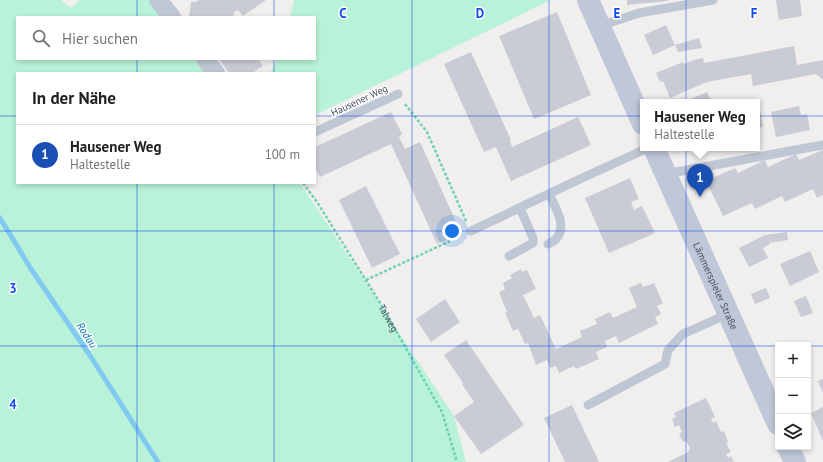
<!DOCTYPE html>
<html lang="de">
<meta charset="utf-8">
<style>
body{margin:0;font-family:"PT Sans",sans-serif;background:#f6f6f6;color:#202124}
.controls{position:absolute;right:12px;bottom:12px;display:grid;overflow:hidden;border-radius:0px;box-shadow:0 2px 6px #0003}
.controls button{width:36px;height:36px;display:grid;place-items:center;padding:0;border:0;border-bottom:1px solid #e0e0e0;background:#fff;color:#202124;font:20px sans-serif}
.you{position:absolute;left:452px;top:231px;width:14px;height:14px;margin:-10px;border:3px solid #fff;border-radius:50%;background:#1a73e8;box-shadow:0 0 0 6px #1a73e833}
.badge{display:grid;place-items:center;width:26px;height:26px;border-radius:50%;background:#d93025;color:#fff;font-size:13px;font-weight:700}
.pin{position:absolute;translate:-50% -33px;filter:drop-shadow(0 1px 2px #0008)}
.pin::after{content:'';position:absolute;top:21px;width:14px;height:12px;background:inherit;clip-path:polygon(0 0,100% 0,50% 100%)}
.popup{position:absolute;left:640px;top:99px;width:120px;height:52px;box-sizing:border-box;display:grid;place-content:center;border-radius:0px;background:#fff;filter:drop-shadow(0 1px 3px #0005);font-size:13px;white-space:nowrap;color:#757577}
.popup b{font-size:15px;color:#202124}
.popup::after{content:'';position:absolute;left:50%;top:100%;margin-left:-8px;border:8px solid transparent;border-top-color:#fff}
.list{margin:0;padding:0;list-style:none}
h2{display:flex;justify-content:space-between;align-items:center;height:52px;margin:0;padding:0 16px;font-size:17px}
h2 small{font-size:13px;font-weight:400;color:#757577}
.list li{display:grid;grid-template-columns:26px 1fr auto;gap:12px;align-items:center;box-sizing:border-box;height:60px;padding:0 16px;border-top:1px solid #e0e0e0}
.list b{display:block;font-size:15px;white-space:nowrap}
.list p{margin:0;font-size:13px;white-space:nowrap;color:#757577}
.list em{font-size:13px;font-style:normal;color:#757577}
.icon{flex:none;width:22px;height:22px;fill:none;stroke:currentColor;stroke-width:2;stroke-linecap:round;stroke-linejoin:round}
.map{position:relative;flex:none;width:823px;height:462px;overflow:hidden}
.search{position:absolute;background:#fff;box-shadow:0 2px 6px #0003;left:16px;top:16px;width:300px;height:44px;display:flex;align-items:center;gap:10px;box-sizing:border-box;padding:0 14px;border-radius:0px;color:#757577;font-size:15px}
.panel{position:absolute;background:#fff;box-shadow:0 2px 6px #0003;left:16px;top:72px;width:300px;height:112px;border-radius:0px}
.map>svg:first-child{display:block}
.green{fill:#b8f2d8}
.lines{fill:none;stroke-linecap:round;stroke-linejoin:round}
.stream{stroke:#82c9f2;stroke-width:5}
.building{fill:#c9ccd4}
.path{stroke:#6ed2b1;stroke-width:2.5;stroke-dasharray:3 2;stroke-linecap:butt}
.lane{stroke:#c0c7d4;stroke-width:9}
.street{stroke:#c0c7d4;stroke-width:18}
.secondary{stroke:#bfc7d8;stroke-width:22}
.grid{fill:none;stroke:#0c4bec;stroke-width:1;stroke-opacity:0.55}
.labels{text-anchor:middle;stroke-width:3;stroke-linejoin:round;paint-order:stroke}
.street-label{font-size:10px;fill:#454d5d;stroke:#fff}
.water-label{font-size:11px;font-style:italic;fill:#0271b2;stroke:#fff}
.grid-label{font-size:13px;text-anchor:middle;font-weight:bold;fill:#0c4bec;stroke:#fff;stroke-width:3;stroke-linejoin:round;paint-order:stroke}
</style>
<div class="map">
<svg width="823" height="462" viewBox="0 0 823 462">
<rect width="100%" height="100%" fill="#f1eeee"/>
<g class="green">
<path d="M0,0H61L71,8L80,0H166L179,17H17V59H212L223,73H17V183H300L454,416L466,462H0Z"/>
<path d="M294,0H551L315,115V73H270L277,59H315V17H290Z"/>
</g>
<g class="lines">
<path class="stream" d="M0,218L31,269L91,357L158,462"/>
</g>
<g class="building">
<path d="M199,0H266L243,16L238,10L234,12L233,17H189L191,2H195Z"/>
<path d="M627,0H668V1L627,5Z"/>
<path d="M776,0H800L802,16L779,20Z"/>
<path d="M557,12L591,95L534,119L499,36Z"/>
<path d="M666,25L675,45L653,55L644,35Z"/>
<path d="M699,38L702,48L678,52L675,45Z"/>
<path d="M794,46L797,65L823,60V80L816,74L753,86L751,74L707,82L670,98L663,81L660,82L656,73L683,62L684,64L697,59L703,58L704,63Z"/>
<path d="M471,52L511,140L510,141L512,147L578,117L591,145L511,181L496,147L484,152L444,64Z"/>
<path d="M219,59H258L263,66L252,73H229Z"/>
<path d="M707,92L712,102H684Z"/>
<path d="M799,106L801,115L807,114L810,130L776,137L771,112Z"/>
<path d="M391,112L402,134L399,137L405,149L420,142L461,233L437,244L391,144L320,177L315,168V147Z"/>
<path d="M761,113L763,127L757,128V114Z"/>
<path d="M823,150V195L817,198L813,189L785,202L782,196L755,209L752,203L723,216L706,181L735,168L738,173L765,160L768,167L796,154L799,160Z"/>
<path d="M630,178L639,199L631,202L634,210L642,206L655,233L609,253L585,198Z"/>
<path d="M366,186L400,254L372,268L339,200Z"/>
<path d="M787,232L788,240L769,243L770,244L763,248L768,258L749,267L739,248L765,235Z"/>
<path d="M810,251L819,272L790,286L780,264Z"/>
<path d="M521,269L522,272L527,270L536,289L523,295L534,318L540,315L556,349L582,337L580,331L597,324L595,319L610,312L613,318L637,307L629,288L641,283L643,287L654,283L663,303L657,306L661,314L655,317L658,324L619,343L616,336L605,341L607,347L596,352L599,359L576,369L574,366L559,373L556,366L550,368L547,360L536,365L528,343L525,344L518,329L513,331L505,313L507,312L499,292L505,289L503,283L512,278L510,275Z"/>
<path d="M766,288L770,298L755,304L751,294Z"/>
<path d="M806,296L813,313L801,317L794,301Z"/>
<path d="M445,299L460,322L431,342L416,319Z"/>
<path d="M466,340L524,425L481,454L454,416L474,402L462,384L463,383L444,355Z"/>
<path d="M823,379V393L818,381Z"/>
<path d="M706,398L715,417L711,419L713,423L716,421L721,432L724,431L728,442L726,443L731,452L726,454L728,458L731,456L734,462H668L688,452L690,448L686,441L683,442L679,434L682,432L679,425L675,427L672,419L676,417L674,413Z"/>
<path d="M572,405L599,462H565L544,418Z"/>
<path d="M823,407V441L811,413Z"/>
</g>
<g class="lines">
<g class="path">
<path d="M405,104L427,132L466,221"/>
<path id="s1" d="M303,183L317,202L382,306L442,412L457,462"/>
<path d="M366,280L461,236"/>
</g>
<g class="lane">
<path d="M600,26L639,13L713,0"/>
<path d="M315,132L398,94"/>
<path d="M665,174L823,145"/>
<path d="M471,231L580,179L648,148"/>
<path d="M548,244C550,243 554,241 556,239C568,226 555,207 549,194"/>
<path d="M509,256L533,243V238L520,208"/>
<path d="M588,405L665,364L668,350L683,334L728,314"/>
</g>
<g class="street">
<path d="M158,0L172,17"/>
<path d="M205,59L216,73"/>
</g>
<g class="secondary">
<path d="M588,0L643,124"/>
<path id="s2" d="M654,148L778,424"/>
<path d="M788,447L795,462"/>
</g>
</g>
<path class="grid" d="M137,0V17M274,0V17M412,0V462M549,0V462M686,0V462M137,59V73M274,59V73M0,116H17M315,116H823M137,183V462M274,183V462M0,231H823M0,346H778M808,346H823"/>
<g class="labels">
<g class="street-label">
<text transform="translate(359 100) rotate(-25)" y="4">Hausener Weg</text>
<text dy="4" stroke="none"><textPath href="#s2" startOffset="151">Lämmerspieler Straße</textPath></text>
<text dy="4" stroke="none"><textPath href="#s1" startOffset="160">Talweg</textPath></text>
</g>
<g class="water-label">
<text transform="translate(87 335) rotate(57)" y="4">Rodau</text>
</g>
</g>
<g class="grid-label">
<text x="343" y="18">C</text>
<text x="480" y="18">D</text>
<text x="617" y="18">E</text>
<text x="754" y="18">F</text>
<text x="13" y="293">3</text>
<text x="13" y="409">4</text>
</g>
</svg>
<div class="controls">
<button>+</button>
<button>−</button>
<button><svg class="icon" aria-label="layers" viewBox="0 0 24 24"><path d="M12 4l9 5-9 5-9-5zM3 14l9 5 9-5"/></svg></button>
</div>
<div class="you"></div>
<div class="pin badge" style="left:700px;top:197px;background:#1a4fb4">1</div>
<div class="popup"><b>Hausener Weg</b>Haltestelle</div>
<div class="search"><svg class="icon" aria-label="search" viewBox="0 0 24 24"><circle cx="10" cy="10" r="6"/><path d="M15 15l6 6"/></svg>Hier suchen</div>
<section class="panel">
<h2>In der Nähe<small></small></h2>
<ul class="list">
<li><span class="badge" style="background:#1a4fb4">1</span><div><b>Hausener Weg</b><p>Haltestelle</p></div><em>100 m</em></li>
</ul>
</section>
</div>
